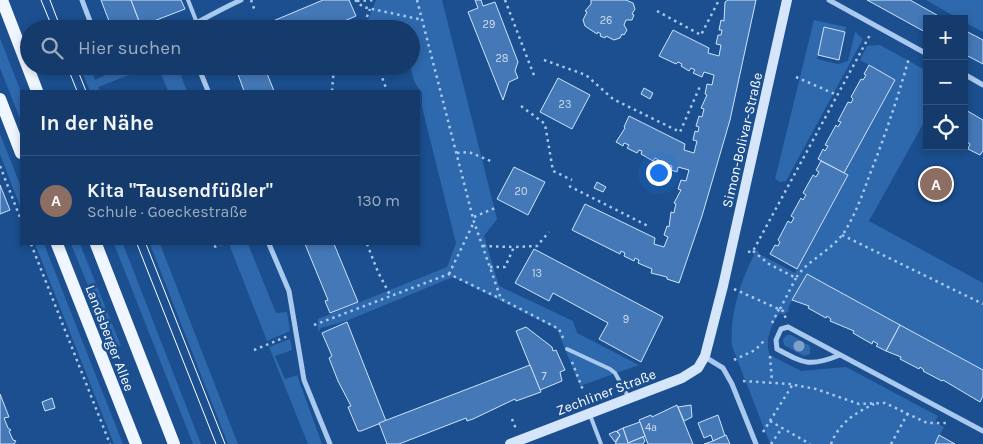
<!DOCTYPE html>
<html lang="de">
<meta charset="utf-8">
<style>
body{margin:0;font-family:Karla,sans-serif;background:#1d4271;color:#f1f3f6}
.controls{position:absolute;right:15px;top:15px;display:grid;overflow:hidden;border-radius:0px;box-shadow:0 2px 8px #0003}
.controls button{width:45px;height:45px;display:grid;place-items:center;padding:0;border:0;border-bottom:1px solid #33557e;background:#143b6b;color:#f1f3f6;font:25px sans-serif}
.you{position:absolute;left:658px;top:172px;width:18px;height:18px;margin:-12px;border:4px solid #fff;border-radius:50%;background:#1a73e8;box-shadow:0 0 0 8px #1a73e833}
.badge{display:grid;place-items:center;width:32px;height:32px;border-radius:50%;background:#ffd166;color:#fff;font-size:16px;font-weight:700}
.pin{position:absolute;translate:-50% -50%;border:2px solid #fff;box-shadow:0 1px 5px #0006}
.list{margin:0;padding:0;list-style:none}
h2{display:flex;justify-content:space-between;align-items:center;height:65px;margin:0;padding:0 20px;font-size:21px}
h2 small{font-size:16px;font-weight:400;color:#9dadc1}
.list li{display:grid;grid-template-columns:32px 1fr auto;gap:15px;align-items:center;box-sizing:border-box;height:90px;padding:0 20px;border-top:1px solid #33557e}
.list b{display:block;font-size:19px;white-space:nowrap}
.list p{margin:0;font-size:16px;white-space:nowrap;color:#9dadc1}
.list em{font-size:16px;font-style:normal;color:#9dadc1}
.icon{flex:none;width:28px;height:28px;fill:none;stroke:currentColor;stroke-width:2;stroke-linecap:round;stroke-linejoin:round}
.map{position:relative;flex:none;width:983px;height:444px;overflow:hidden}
.search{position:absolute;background:#143b6b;box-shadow:0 2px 8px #0003;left:20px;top:20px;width:400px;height:55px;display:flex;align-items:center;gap:12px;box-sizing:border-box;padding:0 18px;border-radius:28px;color:#9dadc1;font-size:19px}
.panel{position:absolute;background:#143b6b;box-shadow:0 2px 8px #0003;left:20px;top:90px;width:400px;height:155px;border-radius:0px}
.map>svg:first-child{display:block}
.green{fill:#2e69ad}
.building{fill:#4478b7;stroke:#cfe3fa}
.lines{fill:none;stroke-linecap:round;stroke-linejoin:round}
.path{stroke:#a9c9ee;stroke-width:2.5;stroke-dasharray:2.5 4;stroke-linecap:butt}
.lane{stroke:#a9c9ee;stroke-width:4}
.street{stroke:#a9c9ee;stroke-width:5}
.secondary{stroke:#d6e6fa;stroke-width:10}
.primary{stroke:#f0f6ff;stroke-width:12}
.tram{stroke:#fff;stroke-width:1}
.tree{fill:#7ea0ca}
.labels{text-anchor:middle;stroke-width:5;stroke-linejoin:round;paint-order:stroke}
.number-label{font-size:11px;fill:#d0dded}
.street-label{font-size:14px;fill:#fff;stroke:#1b4f8f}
</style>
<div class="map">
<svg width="983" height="444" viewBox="0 0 983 444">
<rect width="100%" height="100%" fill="#1b4f8f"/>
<g class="green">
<path d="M376,0H442L497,219L484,236L499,286L573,321L577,333L639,365L580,386L557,329L453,277L346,321L321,328L318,332V319L447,267L456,243L422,107V92C406,78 411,48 411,29H392L368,20Z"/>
<path d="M926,0H983V32L964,22V19H959Z"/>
<path d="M814,20L846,27L845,32L824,27L817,59L838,64L848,61L855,32L863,39L786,181L780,182L775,179Z"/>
<path d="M0,38L21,92V121L0,68Z"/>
<path d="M880,45L927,71V117L869,221L983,283V370L807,274L788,308L789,311L783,315L780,313C771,325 764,341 770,355L801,371L846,367L938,416L935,422L944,427L935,444H770L732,346C729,313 742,277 757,249L759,254L795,273L848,176L844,173L895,80L860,60L867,46Z"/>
<path d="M80,66H90L95,80L114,71L129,66L137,72L98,87L100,91H90Z"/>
<path d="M158,66H191L193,71L181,76L187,91H168Z"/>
<path d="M0,134L21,187V209L0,154Z"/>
<path d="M35,244H44L123,444H114Z"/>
<path d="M71,244H80L121,346H113Z"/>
<path d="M114,244H123L201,444H193Z"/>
<path d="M150,244H160L238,444H228Z"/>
<path d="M229,244H248L276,313L287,312L290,331L267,341Z"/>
<path d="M787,335H791L810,346V354L804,356L784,345L783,339Z"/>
<path d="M290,339L292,350L275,356L285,379L297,375L322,444H308L269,347Z"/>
</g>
<g class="building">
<path d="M101,0H131L142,29H112Z"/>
<path d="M131,0H181L185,9L141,26Z"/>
<path d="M323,0H349L356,16L326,29H254Z"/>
<path d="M475,0H481L483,6L495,2L518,62L515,71L518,78L509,82L503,100L468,12L478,8Z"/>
<path d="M591,0H626L633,3L635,9L632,14L634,15L632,20H626L624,25L627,30L624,35L622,34L620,38L614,40L606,36L605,38L600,36L601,34L598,32L597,34L585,26L583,20L587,12L585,11L591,4Z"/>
<path d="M728,0H756L730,120L702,216L679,283L667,279V277L651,273L652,269L638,263L639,260L635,258L634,261L624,256L625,253L621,251L620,254L572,230L585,204L655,238L654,244L664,247L668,237L664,235L667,226L669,227L671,212L674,213L675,208L676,204L674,203L681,190L678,189L681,180L686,181L689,170L678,167L677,172L671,170L672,166L668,165L667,167L657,163L659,160L655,158L653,161L641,154L642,151L639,150L637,153L627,148L629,145L624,143L623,146L616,142L625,128L624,127L629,116L685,144L684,150L694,153L697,141L693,140L695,131L698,132L699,127L696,126L699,116L702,117L704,109L701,108L707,95L705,94L707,84L712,85L714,75L704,72L702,77L693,73L695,70L691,68L689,71L681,66L682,64L678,62L676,64L659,56L673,30L709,48L708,53L719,56L721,45L716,44L718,35H721L722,30H719L721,20L724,21L725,2Z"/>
<path d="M867,0H910L944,19H927V33Z"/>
<path d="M824,27L845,32L839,60L818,55Z"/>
<path d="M964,30L983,40V64L964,54Z"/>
<path d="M869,65L895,80L844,173L818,159L823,149L825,151L828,146L825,145L836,125L838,127L841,122L838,121L848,102L851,103L853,99L851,97L861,79L863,80L866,75L864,74Z"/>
<path d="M235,66H264L274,91H244Z"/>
<path d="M558,78L590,95L572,129L540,112Z"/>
<path d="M644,88L653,93L650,99L641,94Z"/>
<path d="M964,109L983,120V151L980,155L968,149L970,144L964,140Z"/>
<path d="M821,161L848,175L797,269L770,254L775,245L778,246L780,242L778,240L788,221L791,223L794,218L791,216L801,198L803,200L806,195L803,193L813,175L816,177L819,172L816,170Z"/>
<path d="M514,167L545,182L528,215L497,199Z"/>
<path d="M597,182L606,187L603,192L594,188Z"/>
<path d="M0,185L10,210L0,214Z"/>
<path d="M305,244H334L358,302L330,313L325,301L328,300Z"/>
<path d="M534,249L663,317L641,362L599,339L608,323L553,293L549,301L515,283Z"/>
<path d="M807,274L900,325L886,351L876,346L878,344L873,341L872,344L853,333L854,331L830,321L831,319L827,316L826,318L808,308L809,306L792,300Z"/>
<path d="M347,322L386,421L361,431H358L348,407L351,406L338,381L329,358L332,356L322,333Z"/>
<path d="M900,325L983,370V396L980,402L943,380L942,381L923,371L924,370L920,367L919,369L900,359L901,357L886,351Z"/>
<path d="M526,327L552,347L553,351L556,350L565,370L560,372L562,381L540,390L516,331Z"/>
<path d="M530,365L541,392L516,401L515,399L473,419L467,421L466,418L399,444H387L379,423Z"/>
<path d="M0,394L9,417L4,418L8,428L11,430L9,431L13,440L16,441L14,444H0Z"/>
<path d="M52,398L55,408L45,411L42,402Z"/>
<path d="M677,405L693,444H648L639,420L651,415L652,417Z"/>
<path d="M691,405L692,417L684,421L678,407Z"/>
<path d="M718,415L725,436L713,441L711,435L704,438L698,423Z"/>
<path d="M640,422L645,436L628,443L623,428Z"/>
<path d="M623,428L628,443L643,437L645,441L643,444H615L620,435L617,431Z"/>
<path d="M616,431L620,435L615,442L609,434Z"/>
<path d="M726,435L730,444H704L713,441Z"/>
<path d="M939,435L955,444H935Z"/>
</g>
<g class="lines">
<g class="path">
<path d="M251,0L255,11"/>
<path d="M355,0L363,7L423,20"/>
<path d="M417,0L474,222L501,299L559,329L564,340"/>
<path d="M505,0L535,78"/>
<path d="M357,1L375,0"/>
<path d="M657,11L701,35L719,0"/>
<path d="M362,29L370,9"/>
<path d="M544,60L586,75L613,99L680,132L701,84"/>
<path d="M378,66L387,91"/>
<path d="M796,77L837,95"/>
<path d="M332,91L334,66"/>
<path d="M521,106L545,124L553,171L572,180"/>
<path d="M457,153L469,152L493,162"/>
<path d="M0,166L21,220"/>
<path d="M569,186L650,227"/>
<path d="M474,217L495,208"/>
<path d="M842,235L983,304"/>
<path d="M31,244L110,444"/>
<path d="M367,244L378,272L390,295"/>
<path d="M483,246L514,247"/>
<path d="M214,247L221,244"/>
<path d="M753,251L769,264L796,278C806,261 833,250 845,231C856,213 863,193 870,174C885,136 898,97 909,58"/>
<path d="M748,252L753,251L871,33"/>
<path d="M490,267H505L514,247L537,246L549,232"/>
<path d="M449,274L474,222"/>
<path d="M734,289L783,311L786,319"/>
<path d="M780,309L796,278"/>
<path d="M772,323L779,309"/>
<path d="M314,325L449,274L501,299"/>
<path d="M254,350L288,336"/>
<path d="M770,356L772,381"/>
<path d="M734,360L755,350L764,341"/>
<path d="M572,362L583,390"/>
<path d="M743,381L790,384L816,389L859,404L885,403L927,423H946"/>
<path d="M512,419L516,429"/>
<path d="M770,421L810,444"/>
<path d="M763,432L793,384"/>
<path d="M771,444L782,428"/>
<path d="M831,444C839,423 855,413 874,404"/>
<path d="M891,444L908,413"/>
</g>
<g class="lane">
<path d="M188,0L197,23"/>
<path d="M567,349L610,369L615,373L629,398"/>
<path d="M590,415L601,444"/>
</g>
<g class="street">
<path d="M82,0L93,29"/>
<path d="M829,0L927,54"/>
<path d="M185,29C204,19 221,9 241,0"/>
<path d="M198,66L208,91"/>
<path d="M964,74L983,85"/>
<path d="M269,244L289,291L304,380L330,444"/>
<path d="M840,355C810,367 805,364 777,349L776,340L781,329L788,327L983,431"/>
<path d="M705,357L723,368L732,384L756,444"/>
</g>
<path class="secondary" d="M510,444L682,378L698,368L705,356L723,286L787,0"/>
<g class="primary">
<path d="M2,0L37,91"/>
<path d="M0,99L21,153"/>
<path d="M57,244L136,444"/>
<path d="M96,244L174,444"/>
</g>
<g class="tram">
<path d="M41,0L53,29"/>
<path d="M50,0L61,29"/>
<path d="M67,66L77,91"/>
<path d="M76,66L86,91"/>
<path d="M137,244L216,444"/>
<path d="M146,244L225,444"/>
</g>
</g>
<circle class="tree" cx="799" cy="346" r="5.5"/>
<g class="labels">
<g class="number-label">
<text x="606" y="24">26</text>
<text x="489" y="28">29</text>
<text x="502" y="62">28</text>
<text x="565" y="108">23</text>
<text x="521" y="195">20</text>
<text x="537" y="277">13</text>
<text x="626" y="323">9</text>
<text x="544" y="380">7</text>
<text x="651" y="431">4a</text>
</g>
<g class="street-label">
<text transform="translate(742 140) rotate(-77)" y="5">Simon-Bolivar-Straße</text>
<text transform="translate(110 338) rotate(69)" y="5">Landsberger Allee</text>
<text transform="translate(606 392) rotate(-21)" y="5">Zechliner Straße</text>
</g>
</g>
</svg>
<div class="controls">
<button>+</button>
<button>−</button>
<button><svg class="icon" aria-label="locate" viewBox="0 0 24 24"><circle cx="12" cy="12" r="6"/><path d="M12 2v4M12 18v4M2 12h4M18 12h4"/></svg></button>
</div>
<div class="you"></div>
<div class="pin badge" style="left:936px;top:184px;background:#8d6e63">A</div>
<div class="search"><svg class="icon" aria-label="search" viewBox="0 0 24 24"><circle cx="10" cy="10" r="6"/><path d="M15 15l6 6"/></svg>Hier suchen</div>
<section class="panel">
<h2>In der Nähe<small></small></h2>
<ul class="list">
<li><span class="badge" style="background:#8d6e63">A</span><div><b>Kita &quot;Tausendfüßler&quot;</b><p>Schule · Goeckestraße</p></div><em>130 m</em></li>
</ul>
</section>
</div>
